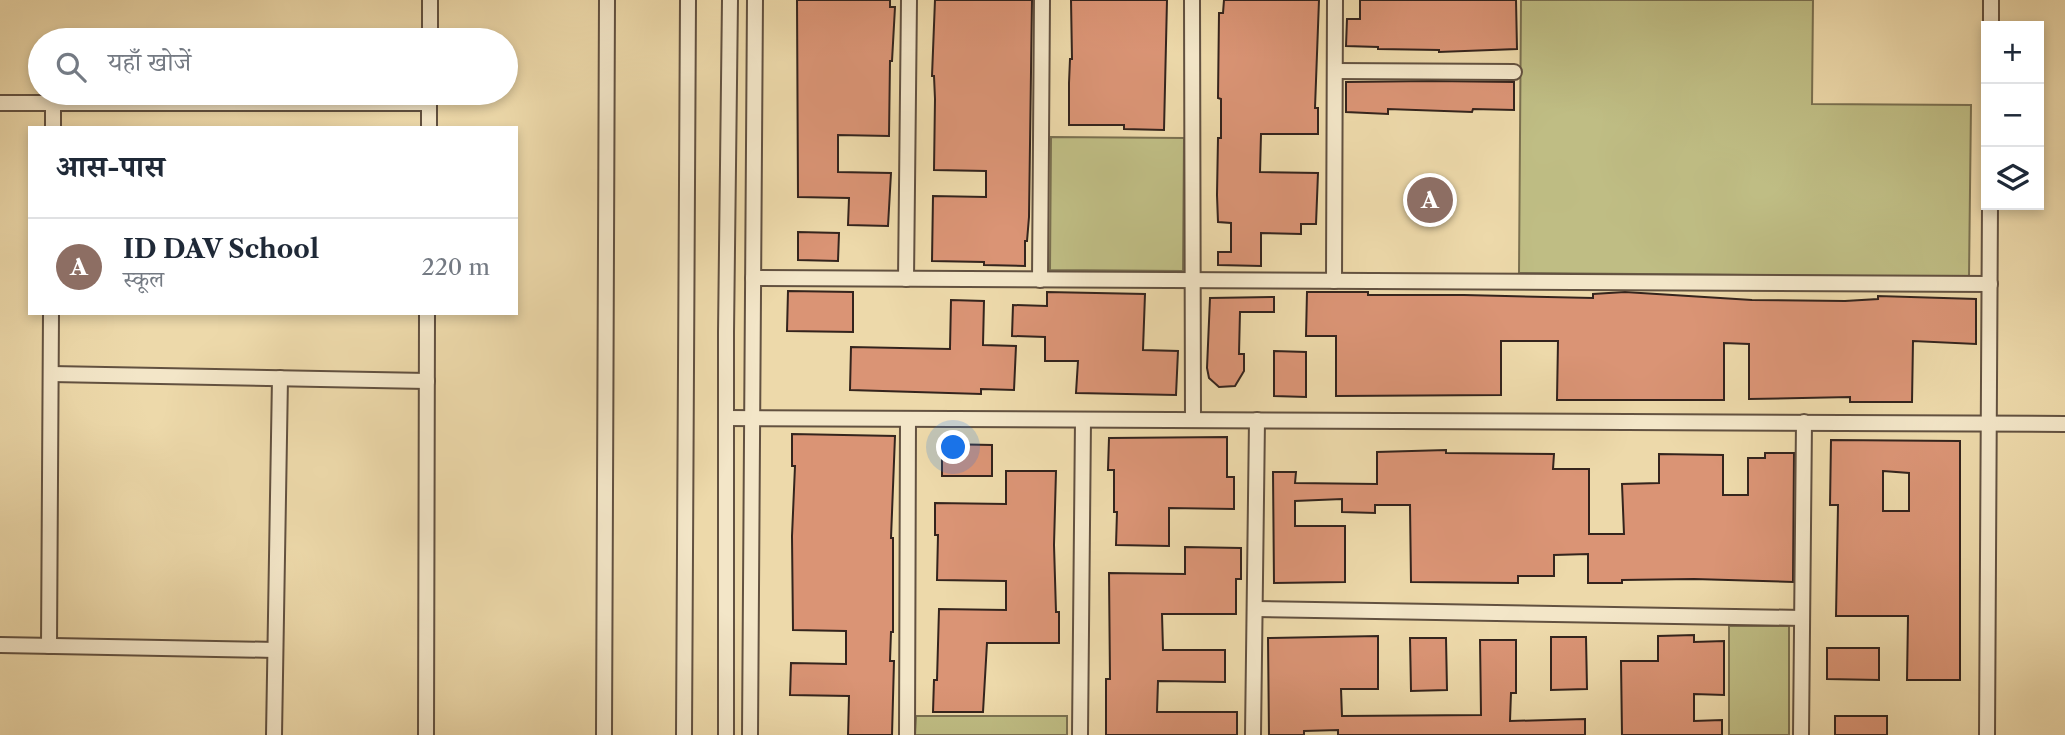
<!DOCTYPE html>
<html lang="hi">
<meta charset="utf-8">
<style>
body{margin:0;font-family:"Libre Caslon Text","Noto Serif Devanagari",serif;background:#f6f6f7;color:#1f2937}
.controls{position:absolute;right:21px;top:21px;display:grid;overflow:hidden;border-radius:0px;box-shadow:0 4px 10px #0003}
.controls button{width:63px;height:63px;display:grid;place-items:center;padding:0;border:0;border-bottom:2px solid #e0e1e3;background:#fff;color:#1f2937;font:35px sans-serif}
.you{position:absolute;left:954px;top:448px;width:24px;height:24px;margin:-18px;border:5px solid #fff;border-radius:50%;background:#1a73e8;box-shadow:0 0 0 10px #1a73e833}
.badge{display:grid;place-items:center;width:46px;height:46px;border-radius:50%;background:#8f2418;color:#fff;font-size:23px;font-weight:700}
.pin{position:absolute;translate:-50% -50%;border:4px solid #fff;box-shadow:0 2px 7px #0006}
.list{margin:0;padding:0;list-style:none}
h2{display:flex;justify-content:space-between;align-items:center;height:91px;margin:0;padding:0 28px;font-size:30px}
h2 small{font-size:23px;font-weight:400;color:#747a83}
.list li{display:grid;grid-template-columns:46px 1fr auto;gap:21px;align-items:center;box-sizing:border-box;height:98px;padding:0 28px;border-top:2px solid #e0e1e3}
.list b{display:block;font-size:26px;white-space:nowrap}
.list p{margin:0;font-size:23px;white-space:nowrap;color:#747a83}
.list em{font-size:23px;font-style:normal;color:#747a83}
.icon{flex:none;width:38px;height:38px;fill:none;stroke:currentColor;stroke-width:2;stroke-linecap:round;stroke-linejoin:round}
.map{position:relative;flex:none;width:2065px;height:735px;overflow:hidden}
.search{position:absolute;background:#fff;box-shadow:0 4px 10px #0003;left:28px;top:28px;width:490px;height:77px;display:flex;align-items:center;gap:18px;box-sizing:border-box;padding:0 24px;border-radius:38px;color:#747a83;font-size:26px}
.panel{position:absolute;background:#fff;box-shadow:0 4px 10px #0003;left:28px;top:126px;width:490px;height:189px;border-radius:0px}
.map>svg:first-child{display:block}
.green{fill:#bfbd84;stroke:#7a7050;stroke-width:2}
.building{fill:#da9475;stroke:#34241d;stroke-width:2;fill-rule:evenodd}
.lines{fill:none;stroke-linecap:round;stroke-linejoin:round}
.minor-casing{stroke:#625140;stroke-width:18}
.minor{stroke:#f3e6c8;stroke-width:14}
</style>
<div class="map">
<svg width="2065" height="735" viewBox="0 0 2065 735">
<rect width="100%" height="100%" fill="#edd9aa"/>
<filter id="stains"><feTurbulence type="fractalNoise" baseFrequency=".00286" numOctaves="4"/><feColorMatrix values="0 0 0 0 .2 0 0 0 0 .09 0 0 0 0 .02 0 0 0 .5 -.17"/></filter>
<radialGradient id="worn" r=".72"><stop offset=".6" stop-color="#630" stop-opacity="0"/><stop offset="1" stop-color="#630" stop-opacity=".3"/></radialGradient>
<g class="green">
<path d="M1521,0H1813L1812,104L1971,105L1969,277L1519,273Z"/>
<path d="M1051,137L1184,138L1183,271L1050,270Z"/>
<rect x="1729" y="626" width="60" height="109"/>
<path d="M916,716H1067V735H915Z"/>
</g>
<g class="building">
<path d="M797,0H890V7H895L892,61H890L889,136L838,135V172L891,173L888,226L848,225L849,198L798,197Z"/>
<path d="M935,0H1032L1029,217L1027,241H1025V266L984,265V262L932,261L933,196L986,197V171L934,170L935,99L934,76H932Z"/>
<path d="M1071,0H1167L1164,130L1124,129V125H1069V83L1070,59H1072Z"/>
<path d="M1224,0H1319L1315,108H1318V134H1261L1260,172L1318,173L1316,224H1301V234L1261,233V266L1218,265V252H1231V223L1218,222L1217,195L1218,138H1221V99L1218,98L1219,13H1223Z"/>
<path d="M1360,0H1516L1517,49L1439,52V50L1378,49V47L1346,46L1347,19H1360Z"/>
<path d="M1432,81L1514,82V110L1473,109L1472,112L1388,109V114L1346,112V82Z"/>
<path d="M798,232L839,233L838,261L798,260Z"/>
<path d="M788,291L853,292V332L787,331Z"/>
<path d="M1047,292L1145,294L1143,350L1178,351L1176,395L1076,393L1078,361H1045V337L1012,336L1013,305L1047,306Z"/>
<path d="M1307,292H1368V295H1464L1593,298V294L1625,292L1752,300L1845,301L1878,299V296L1976,299V344L1913,341L1912,402H1850V397L1749,399V344L1724,343V400H1557L1558,341H1501V395L1336,396V336H1306Z"/>
<path d="M1274,297V312H1240L1239,354H1244V371L1235,386L1219,387L1209,378L1207,368L1210,298Z"/>
<path d="M951,300L984,301L983,345L1016,346L1014,390L981,389V394L850,390L851,347L950,349Z"/>
<path d="M1274,351L1306,352V397L1274,396Z"/>
<path d="M792,434L895,436L891,538H893V632H891L890,661H894L892,735H848L849,696L790,695L791,663L846,664V631L793,630L792,536L795,466H792Z"/>
<path d="M1227,437V477H1234V509L1169,508V546L1116,545L1117,512H1114V470H1108L1109,438Z"/>
<path d="M1831,440L1960,441V680H1907L1908,616H1836L1838,505H1830ZM1883,471L1909,473V511H1883Z"/>
<path d="M942,444L992,445V476H942Z"/>
<path d="M1446,450V453L1554,454L1553,469H1589V534H1624L1622,484L1659,483V454L1723,455V495H1748V458H1765V453H1794L1793,582L1694,579L1622,580V583H1588V554L1554,555V576H1518V583L1411,582L1410,505H1375V513L1342,512V499L1295,501V526H1345V582L1274,583L1273,472H1296L1295,483L1377,484V452Z"/>
<path d="M1006,471H1056L1054,545L1056,612H1059V643H987L983,712H933L934,680H937L939,609L1006,610V581L937,580L938,535H935V503L1006,504Z"/>
<path d="M1185,547L1241,548V579H1236V614H1162L1163,650H1225V682L1158,681L1157,712H1237V735H1106V679H1110L1109,573L1185,574Z"/>
<path d="M1694,635V642L1724,641V695L1694,694V721L1722,720V735H1622L1621,661H1658V636Z"/>
<path d="M1378,636V689H1341L1342,716L1481,715L1480,640H1516V693H1511L1510,721L1585,719V735H1338V730L1304,731V735H1269L1268,638Z"/>
<path d="M1551,637H1586L1587,689L1551,690Z"/>
<path d="M1410,638H1446L1447,690L1411,691Z"/>
<path d="M1827,648H1879V680L1827,679Z"/>
<rect x="1835" y="716" width="52" height="19"/>
</g>
<g class="lines">
<defs>
<g id="minor">
<path d="M1192,0L1193,420"/>
<path d="M1991,26V0"/>
<path d="M430,40V0"/>
<path d="M1335,71L1514,72"/>
<path d="M0,103H429"/>
<path d="M53,128V103"/>
<path d="M429,128V93"/>
<path d="M753,278L1990,284"/>
<path d="M906,279L909,0"/>
<path d="M1040,280L1042,0"/>
<path d="M1334,281L1335,0"/>
<path d="M51,374L427,381"/>
<path d="M726,418L2065,424"/>
<path d="M1255,609L1802,618"/>
<path d="M0,645L275,650"/>
<path d="M49,646L51,313"/>
<path d="M274,735L280,378"/>
<path d="M426,735L427,313"/>
<path d="M604,735L607,0"/>
<path d="M684,735L688,0"/>
<path d="M726,735V332L730,0"/>
<path d="M750,735L755,0"/>
<path d="M907,735L908,419"/>
<path d="M1080,735L1083,420"/>
<path d="M1253,735L1257,420"/>
<path d="M1801,735L1804,422"/>
<path d="M1987,735L1990,205"/>
</g>
</defs>
<use href="#minor" class="minor-casing"/>
<use href="#minor" class="minor"/>
</g>
<rect width="100%" height="100%" filter="url(#stains)"/>
<rect width="100%" height="100%" fill="url(#worn)"/>
</svg>
<div class="controls">
<button>+</button>
<button>−</button>
<button><svg class="icon" aria-label="layers" viewBox="0 0 24 24"><path d="M12 4l9 5-9 5-9-5zM3 14l9 5 9-5"/></svg></button>
</div>
<div class="you"></div>
<div class="pin badge" style="left:1430px;top:200px;background:#8d6e63">A</div>
<div class="search"><svg class="icon" aria-label="search" viewBox="0 0 24 24"><circle cx="10" cy="10" r="6"/><path d="M15 15l6 6"/></svg>यहाँ खोजें</div>
<section class="panel">
<h2>आस-पास<small></small></h2>
<ul class="list">
<li><span class="badge" style="background:#8d6e63">A</span><div><b>ID DAV School</b><p>स्कूल</p></div><em>220 m</em></li>
</ul>
</section>
</div>
